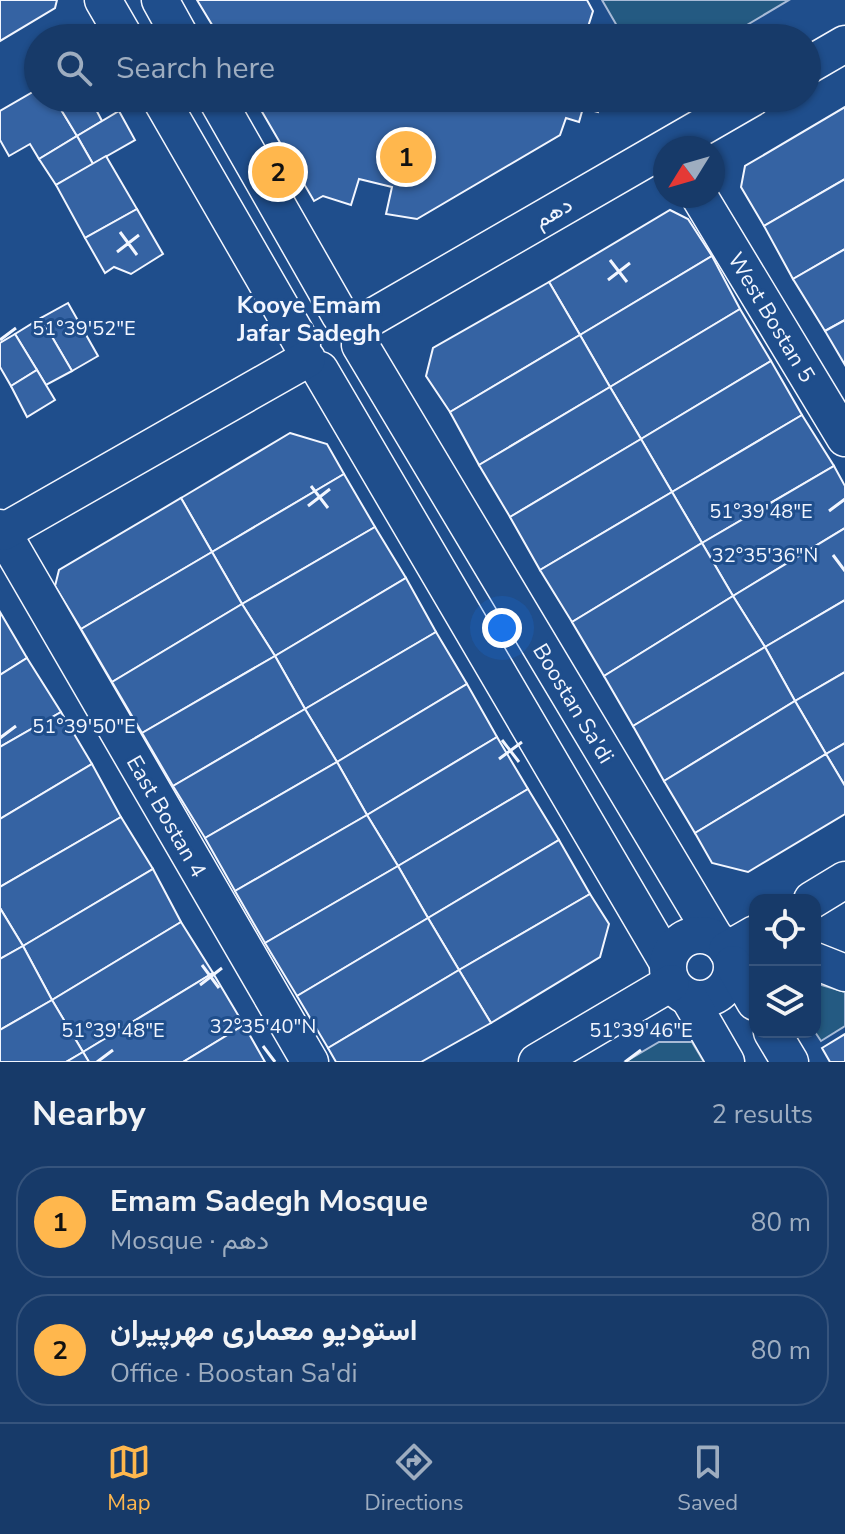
<!DOCTYPE html>
<meta charset="utf-8">
<style>
body{margin:0;font-family:"Nunito Sans",Vazirmatn,sans-serif;background:#244571;color:#f1f3f6}
.controls{position:absolute;right:24px;bottom:24px;display:grid;overflow:hidden;border-radius:16px;box-shadow:0 2px 6px #0004}
.controls button{width:72px;height:72px;display:grid;place-items:center;padding:0;border:0;border-bottom:2px solid #36547d;background:#173a69;color:#f1f3f6;font:40px sans-serif}
.compass{position:absolute;left:653px;top:136px;width:72px;height:72px;border-radius:50%;background:#173a69;box-shadow:0 2px 6px #0004;rotate:233deg}
.you{position:absolute;left:502px;top:628px;width:28px;height:28px;margin:-20px;border:6px solid #fff;border-radius:50%;background:#1a73e8;box-shadow:0 0 0 12px #1a73e833}
.badge{display:grid;place-items:center;width:52px;height:52px;border-radius:50%;background:#ffb74d;color:#111;font-size:26px;font-weight:700}
.pin{position:absolute;translate:-50% -50%;border:4px solid #fff;box-shadow:0 2px 8px #0006}
.list{margin:0;padding:0;list-style:none}
h2{display:flex;justify-content:space-between;align-items:center;height:104px;margin:0;padding:0 32px;font-size:34px}
h2 small{font-size:26px;font-weight:400;color:#9eadc0}
.list li{display:grid;grid-template-columns:52px 1fr auto;gap:24px;align-items:center;box-sizing:border-box;height:112px;margin:0 16px 16px;padding:0 16px;border:2px solid #36547d;border-radius:32px}
.list b{display:block;font-size:30px;white-space:nowrap}
.list p{margin:0;font-size:26px;white-space:nowrap;color:#9eadc0}
.list em{font-size:26px;font-style:normal;color:#9eadc0}
.icon{flex:none;width:44px;height:44px;fill:none;stroke:currentColor;stroke-width:2;stroke-linecap:round;stroke-linejoin:round}
.map{position:relative;flex:none;width:845px;height:1062px;overflow:hidden}
.search{position:absolute;background:#173a69;box-shadow:0 2px 6px #0004;left:24px;right:24px;top:24px;height:88px;display:flex;align-items:center;gap:20px;box-sizing:border-box;padding:0 28px;border-radius:44px;color:#9eadc0;font-size:30px}
.sheet{height:360px;background:#173a69}
nav{display:flex;justify-content:space-around;align-items:center;box-sizing:border-box;height:112px;border-top:2px solid #36547d;background:#173a69;font-size:22px;color:#9eadc0}
nav a{display:grid;justify-items:center;gap:4px}
nav .on{color:#ffb74d}
.map>svg:first-child{display:block}
.green{fill:#245a82;stroke:#a8bbd7;stroke-width:2}
.building{fill:#3563a3;stroke:#f2f6ff;stroke-width:2}
.lines{fill:none;stroke-linecap:round;stroke-linejoin:round}
.minor-casing{stroke:#f2f6ff;stroke-width:39}
.minor{stroke:#1f4e8c;stroke-width:36}
.ticks{fill:none;stroke:#f2f6ff;stroke-width:3}
.labels{text-anchor:middle;stroke-width:6;stroke-linejoin:round;paint-order:stroke}
.street-label{font-size:22px;fill:#f2f6ff;stroke:#1f4e8c}
.neighbourhood-label{font-size:24px;font-weight:bold;fill:#f2f6ff;stroke:#1f4e8c}
.ticks-label{font-size:20px;text-anchor:middle;fill:#f2f6ff;stroke:#1f4e8c;stroke-width:6;stroke-linejoin:round;paint-order:stroke}
</style>
<div class="map">
<svg width="845" height="1062" viewBox="0 0 845 1062">
<rect width="100%" height="100%" fill="#1f4e8c"/>
<g class="green">
<path d="M602,0H789L725,38H624Z"/>
<path d="M815,983L845,992V1026L821,1041L815,1032Z"/>
<path d="M659,1042H692L704,1062H625Z"/>
</g>
<g class="building">
<path d="M0,0H57L55,8L0,41Z"/>
<path d="M197,0H587L593,11L587,30L603,32L601,38H220Z"/>
<path d="M38,89V98H54L77,136L39,159L30,144L9,156L0,140V111Z"/>
<path d="M54,98H90L102,121L77,136Z"/>
<path d="M254,98H602L598,112L583,108L579,122L566,118L560,135L417,219L386,214L392,187L359,179L351,205L323,196L314,201Z"/>
<path d="M845,107V179L764,226L741,187L745,166Z"/>
<path d="M119,111L135,140L93,164L77,136Z"/>
<path d="M77,136L93,164L56,185L39,159Z"/>
<path d="M106,156L137,209L85,238L56,185Z"/>
<path d="M845,179V249L793,279L764,226Z"/>
<path d="M137,209L163,254L131,274L114,267L105,273L85,238Z"/>
<path d="M670,210L688,219L712,256L580,335L549,282Z"/>
<path d="M845,249V320L825,331L793,279Z"/>
<path d="M712,256L740,309L610,387L580,335Z"/>
<path d="M549,282L580,335L450,412L426,376L433,348Z"/>
<path d="M68,303L98,356L72,371L41,318Z"/>
<path d="M740,309L771,361L641,439L610,387Z"/>
<path d="M41,318L72,371L46,385L15,334Z"/>
<path d="M845,320V365L825,331Z"/>
<path d="M15,334L37,370L11,386L0,367V343Z"/>
<path d="M580,335L610,387L479,465L450,412Z"/>
<path d="M771,361L802,415L672,492L641,439Z"/>
<path d="M37,370L55,400L27,417L11,386Z"/>
<path d="M610,387L641,439L510,517L479,465Z"/>
<path d="M802,415L834,466L702,543L672,492Z"/>
<path d="M290,433L327,444L344,474L212,552L181,498Z"/>
<path d="M641,439L672,492L540,570L510,517Z"/>
<path d="M834,466L845,486V528L733,596L702,543Z"/>
<path d="M344,474L375,527L242,604L212,552Z"/>
<path d="M672,492L702,543L572,622L540,570Z"/>
<path d="M181,498L212,552L81,629L55,586L59,570Z"/>
<path d="M375,527L406,578L275,656L242,604Z"/>
<path d="M845,528V600L765,647L733,596Z"/>
<path d="M702,543L733,596L604,676L572,622Z"/>
<path d="M212,552L242,604L112,682L81,629Z"/>
<path d="M406,578L436,632L305,709L275,656Z"/>
<path d="M733,596L765,647L633,726L604,676Z"/>
<path d="M845,600V672L795,701L765,647Z"/>
<path d="M242,604L275,656L142,733L112,682Z"/>
<path d="M0,612L27,658L0,675Z"/>
<path d="M436,632L467,684L337,762L305,709Z"/>
<path d="M765,647L795,701L664,781L633,726Z"/>
<path d="M275,656L305,709L173,786L142,733Z"/>
<path d="M27,658L61,712L0,747V675Z"/>
<path d="M845,672V743L826,754L795,701Z"/>
<path d="M467,684L497,737L367,815L337,762Z"/>
<path d="M795,701L826,754L695,833L664,781Z"/>
<path d="M305,709L337,762L205,838L173,786Z"/>
<path d="M61,712L92,764L0,819V747Z"/>
<path d="M497,737L528,789L398,866L367,815Z"/>
<path d="M845,743V786L826,754Z"/>
<path d="M826,754L845,786V814L748,872L712,863L695,833Z"/>
<path d="M337,762L367,815L235,891L205,838Z"/>
<path d="M92,764L121,817L0,887V819Z"/>
<path d="M528,789L559,840L428,918L398,866Z"/>
<path d="M367,815L398,866L265,943L235,891Z"/>
<path d="M121,817L153,869L23,946L0,908V887Z"/>
<path d="M559,840L590,894L459,970L428,918Z"/>
<path d="M398,866L428,918L297,996L265,943Z"/>
<path d="M153,869L181,922L52,1000L23,946Z"/>
<path d="M590,894L609,924L600,957L491,1023L459,970Z"/>
<path d="M0,908L23,946L0,959Z"/>
<path d="M428,918L459,970L328,1048L297,996Z"/>
<path d="M181,922L213,973L83,1052L52,1000Z"/>
<path d="M23,946L52,1000L0,1030V959Z"/>
<path d="M459,970L491,1023L421,1062H336L328,1048Z"/>
<path d="M213,973L244,1025L183,1062H89L83,1052Z"/>
<path d="M52,1000L83,1052L66,1062H0V1030Z"/>
<path d="M244,1025L265,1062H183Z"/>
<path d="M845,1034V1062H830L822,1048Z"/>
<path d="M83,1052L89,1062H66Z"/>
</g>
<g class="lines">
<defs>
<g id="minor">
<path d="M103,0L125,38"/>
<path d="M160,0L181,38"/>
<path d="M807,66L845,44"/>
<path d="M160,98L302,344"/>
<path d="M216,98L340,315"/>
<path d="M699,196L845,438"/>
<path d="M355,327L752,98"/>
<path d="M360,345L715,938"/>
<path d="M320,370L668,963"/>
<path d="M0,528L310,1062"/>
<path d="M3,532L307,359"/>
<path d="M812,900L845,880"/>
<circle cx="700" cy="967" r="32"/>
<path d="M727,950L755,934"/>
<path d="M815,961L845,973"/>
<path d="M733,964L755,1002"/>
<path d="M689,998L726,1062"/>
<path d="M772,1032L790,1062"/>
<path d="M537,1062L671,983"/>
</g>
</defs>
<use href="#minor" class="minor-casing"/>
<use href="#minor" class="minor"/>
</g>
<path class="ticks" d="M120,232L137,255M117,252L139,235M610,260L627,282M608,280L630,263M0,340L16,328M311,486L328,508M308,506L330,489M829,511L845,499M833,555L845,571M0,738L16,726M502,740L519,762M499,759L522,742M202,965L219,988M200,985L222,968M263,1046L275,1062M97,1062L113,1050M625,1062L641,1050"/>
<g class="labels">
<g class="street-label">
<text transform="translate(553 212) rotate(-30)" y="8">دهم</text>
<text transform="translate(772 317) rotate(59)" y="8">West Bostan 5</text>
<text transform="translate(574 703) rotate(59)" y="8">Boostan Sa'di</text>
<text transform="translate(167 816) rotate(60)" y="8">East Bostan 4</text>
</g>
<g class="neighbourhood-label">
<text x="309" y="313">Kooye Emam<tspan x="309" dy="28">Jafar Sadegh</tspan></text>
</g>
</g>
<g class="ticks-label">
<text x="84" y="335">51°39'52"E</text>
<text x="761" y="518">51°39'48"E</text>
<text x="765" y="562">32°35'36"N</text>
<text x="84" y="733">51°39'50"E</text>
<text x="263" y="1033">32°35'40"N</text>
<text x="113" y="1037">51°39'48"E</text>
<text x="641" y="1037">51°39'46"E</text>
</g>
</svg>
<div class="controls">
<button><svg class="icon" aria-label="locate" viewBox="0 0 24 24"><circle cx="12" cy="12" r="6"/><path d="M12 2v4M12 18v4M2 12h4M18 12h4"/></svg></button>
<button><svg class="icon" aria-label="layers" viewBox="0 0 24 24"><path d="M12 4l9 5-9 5-9-5zM3 14l9 5 9-5"/></svg></button>
</div>
<svg class="compass" viewBox="-18 -18 36 36"><path d="M0-13l5 13h-10z" fill="#e53935"/><path d="M0 13l5-13h-10z" fill="#9eadc0"/></svg>
<div class="you"></div>
<div class="pin badge" style="left:406px;top:157px">1</div>
<div class="pin badge" style="left:278px;top:172px">2</div>
<div class="search"><svg class="icon" aria-label="search" viewBox="0 0 24 24"><circle cx="10" cy="10" r="6"/><path d="M15 15l6 6"/></svg>Search here</div>
</div>
<section class="sheet">
<h2>Nearby<small>2 results</small></h2>
<ul class="list">
<li><span class="badge">1</span><div><b>Emam Sadegh Mosque</b><p>Mosque · دهم</p></div><em>80 m</em></li>
<li><span class="badge">2</span><div><b>استودیو معماری مهرپیران</b><p>Office · Boostan Sa'di</p></div><em>80 m</em></li>
</ul>
</section>
<nav>
<a class="on"><svg class="icon" aria-label="map" viewBox="0 0 24 24"><path d="M3 6l6-2 6 2 6-2v14l-6 2-6-2-6 2zM9 4v14M15 6v14"/></svg>Map</a>
<a><svg class="icon" aria-label="directions" viewBox="0 0 24 24"><path d="M12 3l9 9-9 9-9-9zM9 14v-3h6M13 9l2 2-2 2"/></svg>Directions</a>
<a><svg class="icon" aria-label="saved" viewBox="0 0 24 24"><path d="M7 4h10v16l-5-4-5 4z"/></svg>Saved</a>
</nav>
